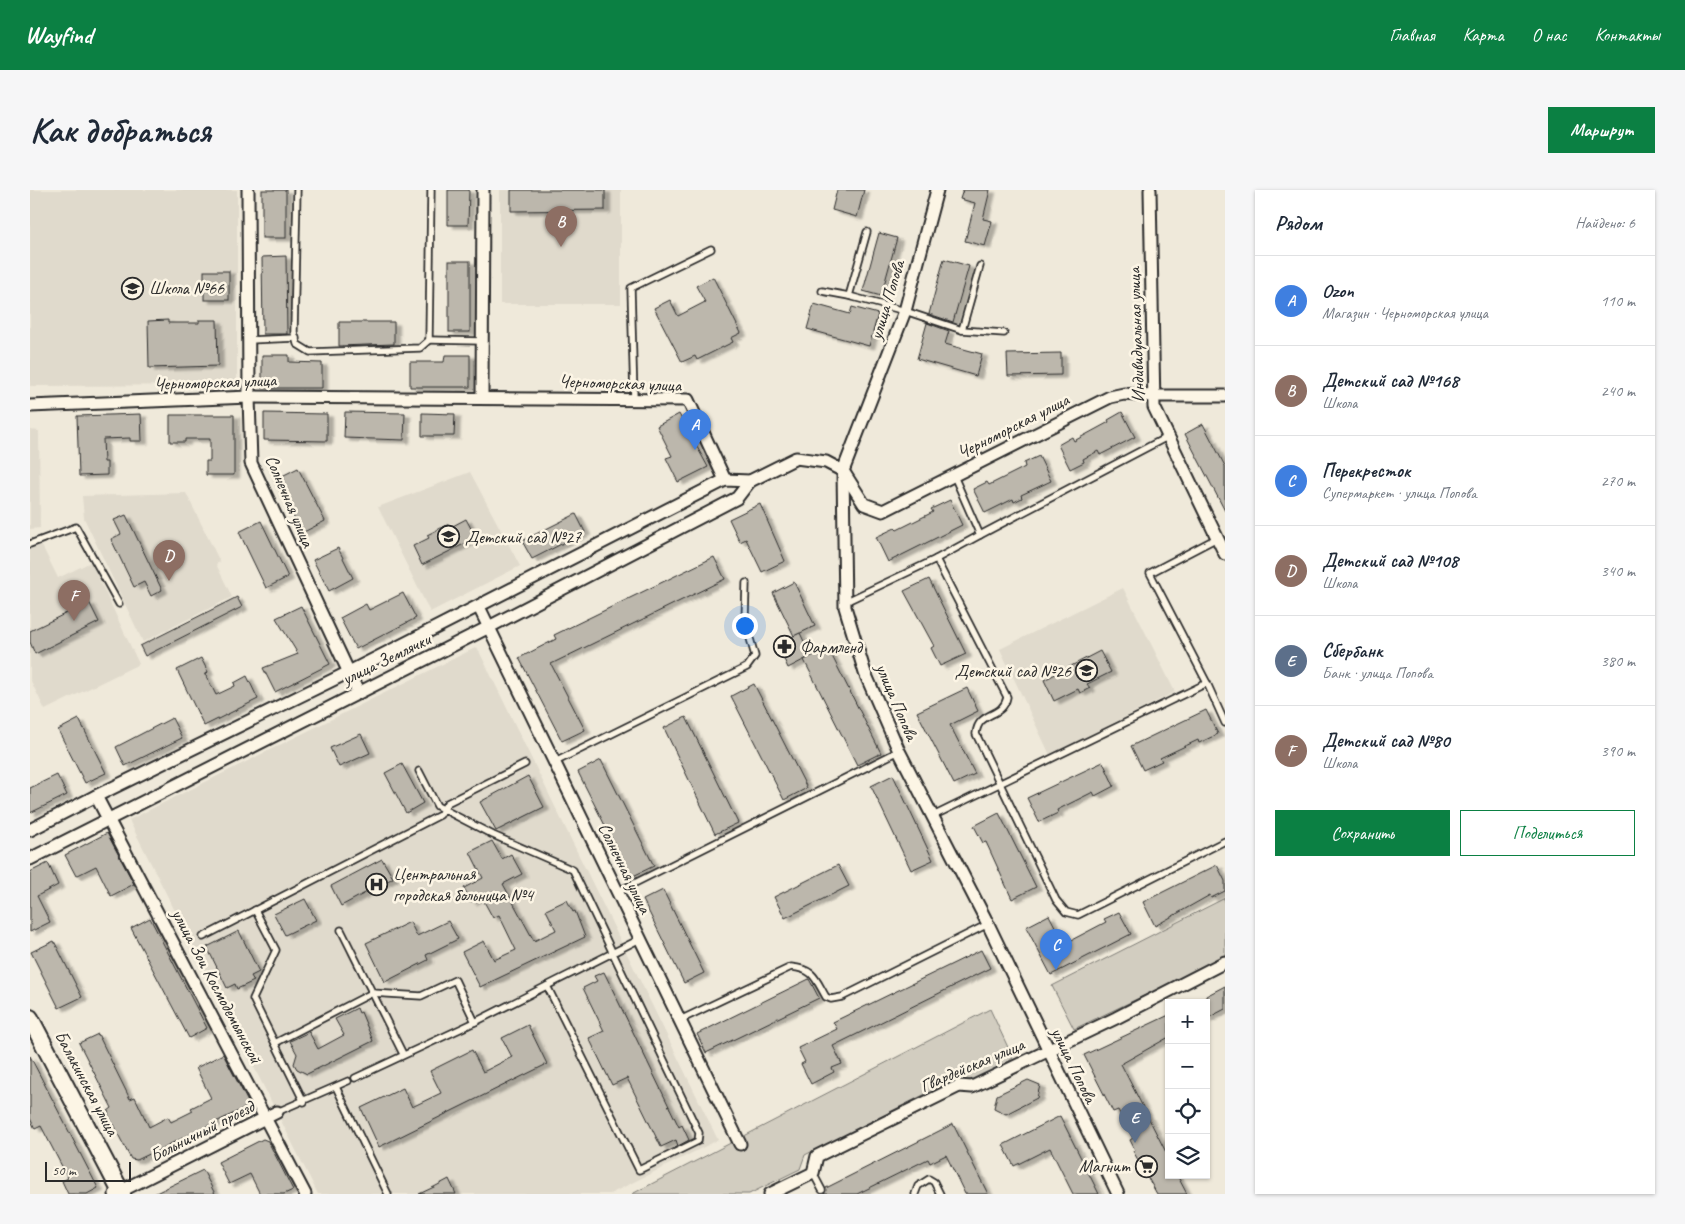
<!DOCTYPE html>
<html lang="ru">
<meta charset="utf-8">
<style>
body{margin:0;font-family:Caveat,sans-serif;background:#f6f6f7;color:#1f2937}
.controls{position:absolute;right:15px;bottom:15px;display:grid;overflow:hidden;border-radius:0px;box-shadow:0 1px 4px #0004}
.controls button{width:45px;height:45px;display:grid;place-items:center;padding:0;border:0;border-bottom:1px solid #e0e1e3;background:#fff;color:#1f2937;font:25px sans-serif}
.scale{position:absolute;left:15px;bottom:12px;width:86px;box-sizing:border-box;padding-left:5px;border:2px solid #2b2b2b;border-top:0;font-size:14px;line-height:18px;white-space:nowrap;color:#2b2b2b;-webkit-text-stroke:4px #fcf5e5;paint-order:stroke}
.you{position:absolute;left:714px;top:435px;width:18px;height:18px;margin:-12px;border:4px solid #fff;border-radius:50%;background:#1a73e8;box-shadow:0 0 0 8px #1a73e833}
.badge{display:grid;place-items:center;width:32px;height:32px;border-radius:50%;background:#0b8043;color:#fff;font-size:16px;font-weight:700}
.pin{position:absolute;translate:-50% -41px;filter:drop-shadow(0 1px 2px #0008)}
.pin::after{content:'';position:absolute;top:26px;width:18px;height:15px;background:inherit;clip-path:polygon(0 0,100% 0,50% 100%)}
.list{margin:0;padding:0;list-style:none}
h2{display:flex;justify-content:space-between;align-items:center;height:65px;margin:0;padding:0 20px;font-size:21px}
h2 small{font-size:16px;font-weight:400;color:#747a83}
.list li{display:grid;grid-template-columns:32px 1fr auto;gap:15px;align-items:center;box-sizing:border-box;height:90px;padding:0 20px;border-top:1px solid #e0e1e3}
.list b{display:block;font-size:19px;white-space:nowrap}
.list p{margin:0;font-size:16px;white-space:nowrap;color:#747a83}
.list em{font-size:16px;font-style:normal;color:#747a83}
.actions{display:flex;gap:10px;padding:15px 20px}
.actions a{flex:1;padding:11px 0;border:1px solid #0b8043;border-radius:0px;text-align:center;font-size:18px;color:#0b8043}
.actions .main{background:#0b8043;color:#fff}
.icon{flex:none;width:28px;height:28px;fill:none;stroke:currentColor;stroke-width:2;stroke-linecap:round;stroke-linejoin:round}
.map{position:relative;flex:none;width:1195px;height:1004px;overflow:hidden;border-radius:0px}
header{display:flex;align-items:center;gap:30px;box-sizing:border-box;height:70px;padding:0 25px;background:#0b8043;color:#fff}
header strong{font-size:24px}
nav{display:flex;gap:28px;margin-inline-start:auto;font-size:18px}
.intro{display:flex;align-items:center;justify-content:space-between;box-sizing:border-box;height:120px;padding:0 30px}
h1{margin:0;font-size:35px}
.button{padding:12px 22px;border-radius:0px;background:#0b8043;color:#fff;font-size:18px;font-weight:700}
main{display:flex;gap:30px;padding:0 30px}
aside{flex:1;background:#fff;border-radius:0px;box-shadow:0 1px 4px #0004}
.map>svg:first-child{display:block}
.built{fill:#e0dacc}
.green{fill:#d2cdc0;stroke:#7e7c76}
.building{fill:#bcb7ac;stroke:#2b2b2b;filter:url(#shadow)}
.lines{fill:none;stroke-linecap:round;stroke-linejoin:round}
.lane-casing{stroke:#2b2b2b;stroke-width:9}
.street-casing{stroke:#2b2b2b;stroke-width:15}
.secondary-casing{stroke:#2b2b2b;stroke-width:20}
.lane{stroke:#fcf5e5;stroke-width:5.5}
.street{stroke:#fcf5e5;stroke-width:11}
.secondary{stroke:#fcf5e5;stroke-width:16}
.labels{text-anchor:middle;stroke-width:5;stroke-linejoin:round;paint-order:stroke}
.poi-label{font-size:18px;fill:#2b2b2b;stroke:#fcf5e5;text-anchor:start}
.street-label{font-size:18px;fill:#2b2b2b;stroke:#fcf5e5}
</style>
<header>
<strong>Wayfind</strong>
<nav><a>Главная</a><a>Карта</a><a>О нас</a><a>Контакты</a></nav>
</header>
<div class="intro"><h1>Как добраться</h1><a class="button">Маршрут</a></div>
<main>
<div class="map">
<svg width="1195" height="1004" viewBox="0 0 1195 1004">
<defs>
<filter id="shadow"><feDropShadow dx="5.5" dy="3" stdDeviation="1" flood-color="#0004"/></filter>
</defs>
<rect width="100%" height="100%" fill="#efe9da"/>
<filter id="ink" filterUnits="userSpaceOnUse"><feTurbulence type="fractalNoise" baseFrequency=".02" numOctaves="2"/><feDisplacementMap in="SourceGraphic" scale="10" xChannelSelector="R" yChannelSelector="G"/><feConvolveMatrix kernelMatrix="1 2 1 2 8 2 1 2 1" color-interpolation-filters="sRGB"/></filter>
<g filter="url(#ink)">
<g class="built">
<path d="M0,0H207V195L0,196Z"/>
<rect x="470" y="0" width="121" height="114"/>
<path d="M0,240L9,241L10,338L0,339Z"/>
<path d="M440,282L490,376L400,422L348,317Z"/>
<path d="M156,303L190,372L186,374L202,407L113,452L54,328L52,306Z"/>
<path d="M11,354L28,388L61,372L109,474L15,520L0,489V359Z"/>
<path d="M1093,398L1145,502L1020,565L970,459Z"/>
<path d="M447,457L688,950L580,1004H288L99,630Z"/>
</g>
<g class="green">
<path d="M1195,708V767L1044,839L1022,796Z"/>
<path d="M960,819L983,868L952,889L921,891L775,965L770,979L719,1004H602Z"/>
</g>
<g class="building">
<rect x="232" y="0" width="24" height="48"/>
<path d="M418,0H439L438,35H418Z"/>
<path d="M481,0H575V20L481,21Z"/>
<path d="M807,0H834L827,27L802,20Z"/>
<path d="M933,0H960L953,29L962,31L955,56L935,51L945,13L930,9Z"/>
<path d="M849,43L867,48L851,106L833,101Z"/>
<path d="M256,66L257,144H233L232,67Z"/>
<path d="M914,69L939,76L923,132L899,124Z"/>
<rect x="419" y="71" width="21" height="71"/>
<rect x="174" y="81" width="25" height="29"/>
<path d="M683,87L711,143L701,148L703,152L667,170L665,166L652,172L624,118L640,110L648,126L675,112L666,96Z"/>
<path d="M784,114L820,124L822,117L848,124L839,156L777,139Z"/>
<path d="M138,130V133H169V130H187L188,176L119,178L118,131Z"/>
<path d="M309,132H364V154L309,156Z"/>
<path d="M897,133L919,141L915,154L952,164L946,186L887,169Z"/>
<path d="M1031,163V185L978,186L977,164Z"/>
<path d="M232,165H259V172L292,173V198H232Z"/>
<path d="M415,165H440V197H380V172H414Z"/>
<path d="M315,222L375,223L374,250L314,248Z"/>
<path d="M1092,222L1105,247L1070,265L1068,261L1053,269L1054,272L1040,279L1028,255L1042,247L1044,251L1079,232L1078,230Z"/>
<path d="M234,223L297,224V251L234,250Z"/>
<path d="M392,223L425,224L424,246H392Z"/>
<path d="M111,224L112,251H100V248L73,249L74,272H77V285L49,286L47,226Z"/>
<path d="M649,224L678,277L648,292L636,268L642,266L627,236Z"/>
<path d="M140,225H204V285H176V271H180V249H155V252H140Z"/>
<path d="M1173,234L1195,276V321L1155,244Z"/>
<path d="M1009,266L1021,291L991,305L992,308L984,312L983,309L955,323L943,299L957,292L959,295L995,277L994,273Z"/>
<path d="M268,278L295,331L272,343L244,290Z"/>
<path d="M920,310L932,335L858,372L846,347L865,338L867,340L903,322L901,319Z"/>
<path d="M730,314L755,371L732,382L716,349L710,352L699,329Z"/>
<path d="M546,324L555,342L502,369L492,351Z"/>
<path d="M96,325L132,400L121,406L114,392L104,397L81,349L91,344L84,330Z"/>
<path d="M436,329L446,348L392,375L383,356L399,348L397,345L419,334L421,337Z"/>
<path d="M231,331L258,387L236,398L209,342Z"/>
<path d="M308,358L323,388L299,401L283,370Z"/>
<path d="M684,367L695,389L521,474L555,540L532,551L489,468L526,449L524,445Z"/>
<path d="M899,389L936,464L910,476L901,458L904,456L874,401Z"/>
<path d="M764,392L785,436L764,446L743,403Z"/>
<path d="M373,403L386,428L326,459L310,428L336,414L339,420Z"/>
<path d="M207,407L212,417L115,466L110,456Z"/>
<path d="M59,412L69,432L5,464L0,452V441Z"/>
<path d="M271,416L300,474L245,502L233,478L268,464L246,428Z"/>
<path d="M770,443L781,466L758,478L747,454Z"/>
<path d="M798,458L851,563L827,575L774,470Z"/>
<path d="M1070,461L1081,482L1057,494L1060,498L1050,503L1048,499L1024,511L1014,490Z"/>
<path d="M171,468L178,482L175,483L186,505L205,496L204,493L217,486L228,509L174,536L147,480Z"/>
<path d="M724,494L777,598L754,610L701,506Z"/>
<path d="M937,498L948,521L920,535L945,584L924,594L887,522Z"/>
<path d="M1176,520L1188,544L1169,553L1168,550L1130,568L1132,571L1113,580L1101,556Z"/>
<path d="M656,527L708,633L685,644L634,538Z"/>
<path d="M142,528L152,548L95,576L86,557Z"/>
<path d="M49,529L76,583L55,593L28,540Z"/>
<path d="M331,544L340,563L309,577L300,558Z"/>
<path d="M571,570L624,676L601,687L548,582Z"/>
<path d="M1073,572L1084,596L1065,606L1063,602L1027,620L1028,623L1009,632L997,608Z"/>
<path d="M372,574L393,613L376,623L355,583Z"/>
<path d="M27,585L37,605L0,623V598Z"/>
<path d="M863,585L903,670L881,680L841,596Z"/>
<path d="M498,586L514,617L466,641L450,612Z"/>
<path d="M969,623L1006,697L982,709L956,652L953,653L944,636Z"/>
<path d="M77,643L104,694L81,706L66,676L46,686L35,665Z"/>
<path d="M462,651L472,669L481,664L492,684L473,694L504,751L526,740L516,720L537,710L543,722L545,721L555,747L450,797L432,762L454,751L464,770L486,760L469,725L463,728L451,706L441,712L434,698L453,688L440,662Z"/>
<path d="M352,669L363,688L311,716L301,696Z"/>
<path d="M18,673L28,695L7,706L20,732L0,742V682Z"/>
<path d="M808,675L819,696L755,728L744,707Z"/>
<path d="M1187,675L1195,691V701L1181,708L1180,705L1125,736L1113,712Z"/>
<path d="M633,700L674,783L654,793L613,710Z"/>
<path d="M275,709L286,730L255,745L244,724Z"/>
<path d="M1089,722L1101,744L1021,785L996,737L1019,725L1034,754L1076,732L1074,729Z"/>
<path d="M120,728L177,838L159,848L101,738Z"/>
<path d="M418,731L428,749L396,765L398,770L355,792L336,753L380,732L387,746Z"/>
<path d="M209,741L229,782L221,786L224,791L207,799L205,794L197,798L177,757Z"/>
<path d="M24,751L52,807L29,818L1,762Z"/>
<path d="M951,760L960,778L803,856L812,874L802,878L804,882L781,894L771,874L775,872L768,858L807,839L803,832Z"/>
<path d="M574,782L649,937L652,935L659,950L648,956L646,950L631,957L597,888L582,895L559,848L574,841L553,798L567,791L564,786Z"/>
<path d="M779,789L789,808L676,863L667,844Z"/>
<path d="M1195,796V819L1176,829V806Z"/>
<path d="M327,818L329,823L331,822L343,851L277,884L267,879L264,874L267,864L260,851L279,842L288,859L314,845L305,829Z"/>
<path d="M1139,825V847L1091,874L1139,968V985H1147L1157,1004H1127L1103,961L1105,960L1100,950L1103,948L1088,920L1083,922L1054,865Z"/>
<path d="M498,835L517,874L349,957L331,918L373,898L382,917L411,903L400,881L442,860L453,882L482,867L472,848Z"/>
<path d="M68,844L100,909L105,907L119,937L138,927L141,932L163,921L161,918L181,908L166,878L193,864L218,912L215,918L107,970L101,969L79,927L78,921L82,918L49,853Z"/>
<path d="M0,866L68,998L57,1004H38L32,991L38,988L11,936L5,939L0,928Z"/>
<path d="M998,890L1010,895L1007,908L976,924L964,918L967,905Z"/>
<path d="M1030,926L1069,1004H1043L1020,958L984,976L973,955Z"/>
<path d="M923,934L958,1004H935L916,965L900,973L898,969L827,1004H794L796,998Z"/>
<path d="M233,949L238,951L263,1000L254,1004H230L220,984L199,994L188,972Z"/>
<path d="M173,980L185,1004H124Z"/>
<path d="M419,989L426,1004H389L404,997Z"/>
</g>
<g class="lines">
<defs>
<g id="lane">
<path d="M267,0L264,142L267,154L280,162L390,158L399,150L401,0"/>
<path d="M837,42L819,106L875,121L932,140L950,76"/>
<path d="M792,101L819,106"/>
<path d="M932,140L974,143"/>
<path d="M219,150L266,148"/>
<path d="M399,150L452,151"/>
<path d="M604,209L601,98L681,59"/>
<path d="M924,286L950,345L906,369L977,507C973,529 948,520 946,544L1026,710L1036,722L1048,725L1195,651"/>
<path d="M950,345L1137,247"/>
<path d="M1187,348L1120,383L1177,493L1195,533"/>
<path d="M0,354L46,337L89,414"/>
<path d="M815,412L906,369"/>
<path d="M525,572L717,477L725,466L715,431L716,393"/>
<path d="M389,581L407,616L463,645L543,680L669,943L668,951L609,980L517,796"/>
<path d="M903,626L1177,493"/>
<path d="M587,702L869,561"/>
<path d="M225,720L246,760L223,809L274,912"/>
<path d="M311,740L373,864"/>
<path d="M173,747L410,625L417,613L495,574"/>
<path d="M650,830L761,777C784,779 785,788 796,807L801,809L812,807L958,734"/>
<path d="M245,853L342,803L391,806L425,790L445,832"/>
<path d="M325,888L445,832L610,749"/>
<path d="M306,897L358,1004"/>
<path d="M247,922L318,891"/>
<path d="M783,983L792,1000"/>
<path d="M885,1004L888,996L899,989L904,992L910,1004"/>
</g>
<g id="street">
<path d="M218,0L219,207L221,273L328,502"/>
<path d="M907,0L875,121L813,281L815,417L835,483L869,561L958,734L1088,1004"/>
<path d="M1120,0L1124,217L1195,364"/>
<path d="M452,208L453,0"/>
<path d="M0,216L219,207L658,210L695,290"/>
<path d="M449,417L710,954"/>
<path d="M66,606L275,1004"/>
<path d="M0,640L66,606L319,482L695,290L720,291L766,268L796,272L813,281L834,314L853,321L1080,207L1094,204L1122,206H1195"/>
<path d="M0,669L459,437L707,308L720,291"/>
<path d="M85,1004L247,922"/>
<path d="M740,1004L783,983L787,966L929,896L942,897L1086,828L1195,772"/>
</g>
<path id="secondary" d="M0,828L92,1004"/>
</defs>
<use href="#lane" class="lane-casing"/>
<use href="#street" class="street-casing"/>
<use href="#secondary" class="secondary-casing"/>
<use href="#lane" class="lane"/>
<use href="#street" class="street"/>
<use href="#secondary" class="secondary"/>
</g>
</g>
<defs>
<symbol id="school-ring" viewBox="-11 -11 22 22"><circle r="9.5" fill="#fcf5e5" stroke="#2b2b2b" stroke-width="1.5"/><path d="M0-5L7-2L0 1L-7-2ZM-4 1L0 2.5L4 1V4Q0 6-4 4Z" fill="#2b2b2b"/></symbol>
<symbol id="pharmacy-ring" viewBox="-11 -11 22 22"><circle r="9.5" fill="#fcf5e5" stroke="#2b2b2b" stroke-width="1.5"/><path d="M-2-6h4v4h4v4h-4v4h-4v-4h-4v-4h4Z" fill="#2b2b2b"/></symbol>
<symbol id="hospital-ring" viewBox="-11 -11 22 22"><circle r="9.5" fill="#fcf5e5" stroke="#2b2b2b" stroke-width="1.5"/><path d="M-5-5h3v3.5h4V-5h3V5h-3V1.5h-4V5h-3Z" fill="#2b2b2b"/></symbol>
<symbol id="supermarket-ring" viewBox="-11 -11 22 22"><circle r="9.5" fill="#fcf5e5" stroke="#2b2b2b" stroke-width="1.5"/><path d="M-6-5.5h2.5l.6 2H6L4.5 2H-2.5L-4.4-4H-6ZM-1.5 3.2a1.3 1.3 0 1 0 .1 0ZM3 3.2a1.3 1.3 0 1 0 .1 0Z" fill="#2b2b2b"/></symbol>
</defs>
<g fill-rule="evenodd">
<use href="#school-ring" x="90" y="86" width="25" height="25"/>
<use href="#school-ring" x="406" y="334" width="25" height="25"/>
<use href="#pharmacy-ring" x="742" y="444" width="25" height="25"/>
<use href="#school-ring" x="1044" y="468" width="25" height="25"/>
<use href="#hospital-ring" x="334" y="682" width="25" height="25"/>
<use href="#supermarket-ring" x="1104" y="964" width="25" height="25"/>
</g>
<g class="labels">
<g class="poi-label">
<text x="119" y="104">Школа №66</text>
<text x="435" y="353">Детский сад №27</text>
<text x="770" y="463">Фармленд</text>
<text x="1041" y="487" text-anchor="end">Детский сад №26</text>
<text x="363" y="690">Центральная<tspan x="363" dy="21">городская больница №4</tspan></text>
<text x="1100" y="982" text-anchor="end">Магнит</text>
</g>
<g class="street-label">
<text transform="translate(857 110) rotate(-73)" y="6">улица Попова</text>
<text transform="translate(1106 145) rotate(-92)" y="6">Индивидуальная улица</text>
<text transform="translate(185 192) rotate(-2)" y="6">Черноморская улица</text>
<text transform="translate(590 193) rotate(2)" y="6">Черноморская улица</text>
<text transform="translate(983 236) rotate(-27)" y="6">Черноморская улица</text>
<text transform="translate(260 311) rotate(67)" y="6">Солнечная улица</text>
<text transform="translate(356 469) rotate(-26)" y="6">улица Землячки</text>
<text transform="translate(867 512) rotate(67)" y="6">улица Попова</text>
<text transform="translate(595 678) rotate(64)" y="6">Солнечная улица</text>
<text transform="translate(187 796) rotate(62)" y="6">улица Зои Космодемьянской</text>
<text transform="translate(942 875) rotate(-23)" y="6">Гвардейская улица</text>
<text transform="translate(1044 875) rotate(64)" y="6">улица Попова</text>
<text transform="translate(57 893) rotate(62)" y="6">Балакинская улица</text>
<text transform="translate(172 941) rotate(-27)" y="6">Больничный проезд</text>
</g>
</g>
</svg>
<div class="controls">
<button>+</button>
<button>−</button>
<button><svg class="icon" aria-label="locate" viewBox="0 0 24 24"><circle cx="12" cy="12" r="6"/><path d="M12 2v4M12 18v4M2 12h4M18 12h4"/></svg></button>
<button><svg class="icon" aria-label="layers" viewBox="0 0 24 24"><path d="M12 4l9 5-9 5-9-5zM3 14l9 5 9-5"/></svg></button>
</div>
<div class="scale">50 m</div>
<div class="you"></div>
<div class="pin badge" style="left:665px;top:260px;background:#3f7fe0">A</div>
<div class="pin badge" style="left:531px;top:57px;background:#8d6e63">B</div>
<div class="pin badge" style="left:1026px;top:780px;background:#3f7fe0">C</div>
<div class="pin badge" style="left:139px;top:391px;background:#8d6e63">D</div>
<div class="pin badge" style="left:1105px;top:953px;background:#5c6f8a">E</div>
<div class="pin badge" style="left:44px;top:431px;background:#8d6e63">F</div>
</div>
<aside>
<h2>Рядом<small>Найдено: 6</small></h2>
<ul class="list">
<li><span class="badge" style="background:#3f7fe0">A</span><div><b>Ozon</b><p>Магазин · Черноморская улица</p></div><em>110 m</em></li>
<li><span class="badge" style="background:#8d6e63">B</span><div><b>Детский сад №168</b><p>Школа</p></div><em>240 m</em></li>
<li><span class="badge" style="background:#3f7fe0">C</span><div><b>Перекресток</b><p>Супермаркет · улица Попова</p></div><em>270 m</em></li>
<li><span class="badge" style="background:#8d6e63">D</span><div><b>Детский сад №108</b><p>Школа</p></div><em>340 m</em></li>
<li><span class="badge" style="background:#5c6f8a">E</span><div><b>Сбербанк</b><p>Банк · улица Попова</p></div><em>380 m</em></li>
<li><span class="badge" style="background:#8d6e63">F</span><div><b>Детский сад №80</b><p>Школа</p></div><em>390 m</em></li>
</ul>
<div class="actions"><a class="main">Сохранить</a><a>Поделиться</a></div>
</aside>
</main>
